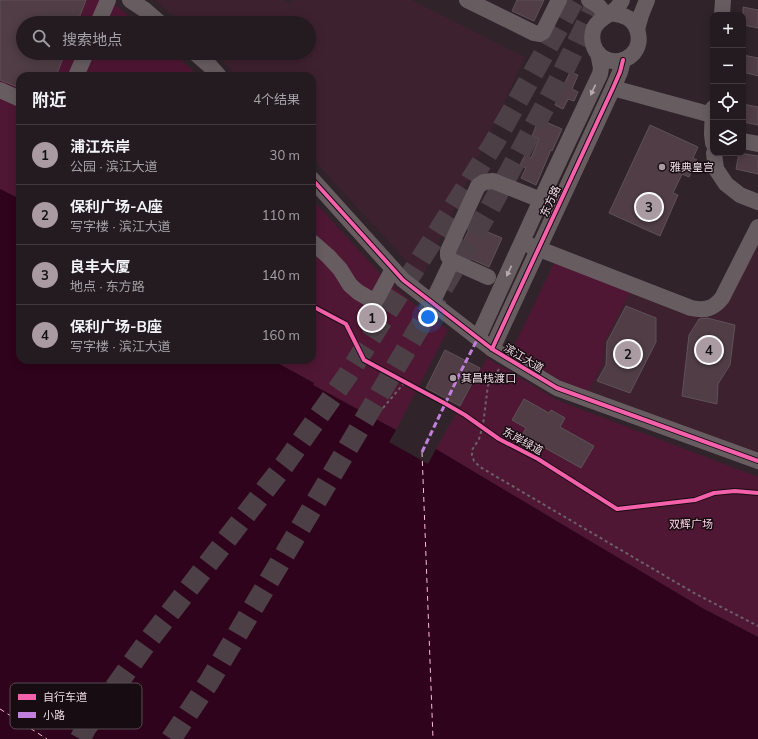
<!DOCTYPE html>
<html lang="zh">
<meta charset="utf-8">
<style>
body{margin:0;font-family:Mulish,"Noto Sans SC",sans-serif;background:#30282d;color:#f1f3f6}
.controls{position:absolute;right:12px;top:12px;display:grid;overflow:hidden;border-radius:8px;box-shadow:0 2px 10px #0003}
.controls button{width:36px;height:36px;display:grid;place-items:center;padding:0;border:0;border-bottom:1px solid #41393e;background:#241b20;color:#f1f3f6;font:20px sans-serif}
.you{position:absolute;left:428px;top:317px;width:14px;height:14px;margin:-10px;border:3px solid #fff;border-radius:50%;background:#1a73e8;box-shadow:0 0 0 6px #1a73e833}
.badge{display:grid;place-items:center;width:26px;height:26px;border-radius:50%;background:#aa9ba2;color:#111;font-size:13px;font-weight:700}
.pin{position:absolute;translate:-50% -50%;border:2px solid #fff;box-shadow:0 1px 4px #0006}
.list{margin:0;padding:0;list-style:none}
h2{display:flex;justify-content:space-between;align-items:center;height:52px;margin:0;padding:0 16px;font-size:17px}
h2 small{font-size:13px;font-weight:400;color:#a3a1a5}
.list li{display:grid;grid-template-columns:26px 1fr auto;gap:12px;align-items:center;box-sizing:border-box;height:60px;padding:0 16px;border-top:1px solid #41393e}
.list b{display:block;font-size:15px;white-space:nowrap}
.list p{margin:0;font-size:13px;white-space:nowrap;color:#a3a1a5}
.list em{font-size:13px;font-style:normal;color:#a3a1a5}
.icon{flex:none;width:22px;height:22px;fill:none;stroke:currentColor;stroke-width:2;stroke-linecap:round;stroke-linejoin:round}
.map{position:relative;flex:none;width:758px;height:739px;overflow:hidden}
.search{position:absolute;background:#241b20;box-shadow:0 2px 10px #0003;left:16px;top:16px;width:300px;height:44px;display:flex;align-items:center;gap:10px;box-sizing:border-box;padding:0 14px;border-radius:22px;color:#a3a1a5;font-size:15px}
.panel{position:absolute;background:#241b20;box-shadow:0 2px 10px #0003;left:16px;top:72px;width:300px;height:292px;border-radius:12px}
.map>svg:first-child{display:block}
.built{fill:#3e212e}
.green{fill:#4f1734}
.water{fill:#2f031b}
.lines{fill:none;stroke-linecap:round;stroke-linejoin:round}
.ferry{stroke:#fdbcd7;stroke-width:1;stroke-dasharray:5 4;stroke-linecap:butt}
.building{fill:#503d46;stroke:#5d5257}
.major-tunnel{stroke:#4c3f46;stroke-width:21;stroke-dasharray:21 10;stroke-linecap:butt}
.path{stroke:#6b6166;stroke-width:2;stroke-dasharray:3 3;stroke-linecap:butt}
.minor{stroke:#675d61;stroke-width:16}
.quiet{stroke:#c07fdc;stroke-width:3;stroke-dasharray:6 3;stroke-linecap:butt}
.cycleway-casing{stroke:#170c11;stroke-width:6}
.cycleway{stroke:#f560ab;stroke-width:4}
.oneway{fill:#b7a9ae}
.poi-dot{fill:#aa9ba2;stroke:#170c11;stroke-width:1.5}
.labels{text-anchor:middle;stroke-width:3;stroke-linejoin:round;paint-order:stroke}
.poi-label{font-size:11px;fill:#ecdbe2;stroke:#170c11;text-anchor:start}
.street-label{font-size:11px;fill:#ecdbe2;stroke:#170c11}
.park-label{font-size:11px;fill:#fdd1e3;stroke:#170c11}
.key{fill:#170c11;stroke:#574a50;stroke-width:1}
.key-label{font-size:11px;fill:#ecdbe2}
</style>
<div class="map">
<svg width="758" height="739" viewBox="0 0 758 739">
<rect width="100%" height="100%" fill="#30242a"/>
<g class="built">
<path d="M155,0H283L291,4L293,0H412L525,57L422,278L312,158V76H237L216,53H309V23H182Z"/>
<path d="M758,240V453L588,391L602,365L604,342L631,290L705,315Z"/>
</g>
<g class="green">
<path d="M0,0H107L119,8L137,23H23V53H174L198,76H20V199L0,189Z"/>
<path d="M312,199L384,278L415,305L448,330L396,430L313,385L314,383L272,360H312Z"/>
<path d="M555,261L631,290L604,342L602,365L588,391L562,381L511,352Z"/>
<path d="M487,358L557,400L758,477V637L704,609L436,449Z"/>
</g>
<path class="water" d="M0,189L20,199V360H272L314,383L313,385L396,430L389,442L428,464L436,449L704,609L758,637V739H0Z"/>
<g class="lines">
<g class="ferry">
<path d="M422,452L433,739"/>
<path d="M0,709L47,739"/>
</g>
</g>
<g class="building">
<path d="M0,0H86L77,23H23V53H65L56,76H20V88L0,80Z"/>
<path d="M517,0H544L534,21L512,11Z"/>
<path d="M743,7L758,10V28L743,25Z"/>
<path d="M743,55L758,58V76L743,72Z"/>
<path d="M570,72L578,75L572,89L578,92L574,101L568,99L563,109L555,105L560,94L550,90L554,81L564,85Z"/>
<path d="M743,104L758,107V125L743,122Z"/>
<path d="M539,119L562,129L552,151L551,150L536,185L521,178L526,168L520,165L525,155L531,158L539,139L532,136Z"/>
<path d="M650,125L698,147L693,158L697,160L689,177L682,174L673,193L678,195L660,236L609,213Z"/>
<path d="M739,153L758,156V174L736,169Z"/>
<path d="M471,225L502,238L489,267L458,253Z"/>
<path d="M626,306L656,318V342L630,393L597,381L606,365L607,342Z"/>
<path d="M707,318L735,325L730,365L718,384L717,404L682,396L689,335L699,319Z"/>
<path d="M445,350L480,368L460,406L426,388Z"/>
<path d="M524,399L549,413L551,410L565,418L560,427L594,446L581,468L522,435L526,428L512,420Z"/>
</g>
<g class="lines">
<g class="major-tunnel">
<path d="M80,739L86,728L145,645L285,464L347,376L494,143L574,0"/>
<path d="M171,739L209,682L490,208L559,80L598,0"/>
</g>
<g class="path">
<path d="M499,369L488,385L483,425L479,439L472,450V455L474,461L480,467L694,593L758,626"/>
<path d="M383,408L405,382"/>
</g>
<g class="minor">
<path d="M130,0L145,10L160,23"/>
<path d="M467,0L534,33L539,34L543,32L559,0"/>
<path d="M589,0C598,5 602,7 604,17"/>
<path d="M611,13C617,14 623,15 628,18C634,22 637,27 638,33C644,58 611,72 596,51C592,44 591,36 594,28C599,18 610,15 617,8C619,6 620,3 622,0"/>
<path d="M722,15L723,0"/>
<path d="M98,23L108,0"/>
<path d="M637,29L641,15L647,0"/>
<path d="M195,53L211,67L219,76"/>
<path d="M76,76L86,53"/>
<path d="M613,88L712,115"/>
<path d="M0,90L20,99"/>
<path d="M713,108L712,134L713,143"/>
<path d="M743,141L758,144"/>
<path d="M714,153L716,169L726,184L740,195L758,202"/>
<path d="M312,179L403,280L492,349L557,388L758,461"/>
<path d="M312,242L328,256L340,269L350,285L358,292L375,302L393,269"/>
<path d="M529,245L691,308C705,311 713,309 722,298L758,227"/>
<path d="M488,277L452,261L448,256V251L478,186L484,182L493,181L541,200"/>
<path d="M432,303L452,261"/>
<path d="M478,338L545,191L600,74L601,68L598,53"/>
<path d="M492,349L613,88L620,72L623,60"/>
</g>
<path class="quiet" d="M422,452L461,371L478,338"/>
<defs>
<g id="cycleway">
<path d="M312,179L403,280L492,349L557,388L758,461"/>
<path d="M312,306L346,324L364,360L446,404L465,415L499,439L538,459L617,509L695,500L714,493L735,491L758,493"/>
<path d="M492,349L613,88L620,72L623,60"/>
</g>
</defs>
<use href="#cycleway" class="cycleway-casing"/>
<use href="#cycleway" class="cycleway"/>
</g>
<defs><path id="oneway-solid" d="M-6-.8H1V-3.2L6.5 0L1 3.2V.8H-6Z"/></defs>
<g class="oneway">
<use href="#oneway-solid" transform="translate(593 90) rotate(115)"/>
<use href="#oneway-solid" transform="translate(509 271) rotate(115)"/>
</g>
<g class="poi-dot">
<circle cx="662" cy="167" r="4"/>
<circle cx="453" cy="378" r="4"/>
</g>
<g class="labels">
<g class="poi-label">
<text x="670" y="171">雅典皇宫</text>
<text x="461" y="382">其昌栈渡口</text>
</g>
<g class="street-label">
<text transform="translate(550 201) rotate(-65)" y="4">东方路</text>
<text transform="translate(524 358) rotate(31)" y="4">滨江大道</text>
<text transform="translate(523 441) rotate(29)" y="4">东岸绿道</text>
</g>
<g class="park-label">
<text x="691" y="528">双辉广场</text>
</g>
</g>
<rect x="10" y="683" width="132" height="46" rx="6" class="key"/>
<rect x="18" y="694" width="18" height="6" fill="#f560ab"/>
<rect x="18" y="712" width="18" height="6" fill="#c07fdc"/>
<g class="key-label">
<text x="43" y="701">自行车道</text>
<text x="43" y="719">小路</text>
</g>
</svg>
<div class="controls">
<button>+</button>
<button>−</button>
<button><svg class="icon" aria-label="locate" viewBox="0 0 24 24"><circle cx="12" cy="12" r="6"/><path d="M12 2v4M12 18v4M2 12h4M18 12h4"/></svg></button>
<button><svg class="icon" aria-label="layers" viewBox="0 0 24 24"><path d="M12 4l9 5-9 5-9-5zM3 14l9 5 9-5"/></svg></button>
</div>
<div class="you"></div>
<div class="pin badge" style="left:372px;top:318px">1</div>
<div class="pin badge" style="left:628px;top:354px">2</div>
<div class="pin badge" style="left:649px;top:207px">3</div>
<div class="pin badge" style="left:709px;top:350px">4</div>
<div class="search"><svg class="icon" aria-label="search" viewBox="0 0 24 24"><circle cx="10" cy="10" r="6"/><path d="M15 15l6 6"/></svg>搜索地点</div>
<section class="panel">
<h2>附近<small>4个结果</small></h2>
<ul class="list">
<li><span class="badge">1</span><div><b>浦江东岸</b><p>公园 · 滨江大道</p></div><em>30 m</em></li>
<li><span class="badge">2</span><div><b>保利广场-A座</b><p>写字楼 · 滨江大道</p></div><em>110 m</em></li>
<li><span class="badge">3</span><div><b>良丰大厦</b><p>地点 · 东方路</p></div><em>140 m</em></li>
<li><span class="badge">4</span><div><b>保利广场-B座</b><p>写字楼 · 滨江大道</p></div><em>160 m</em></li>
</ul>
</section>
</div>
